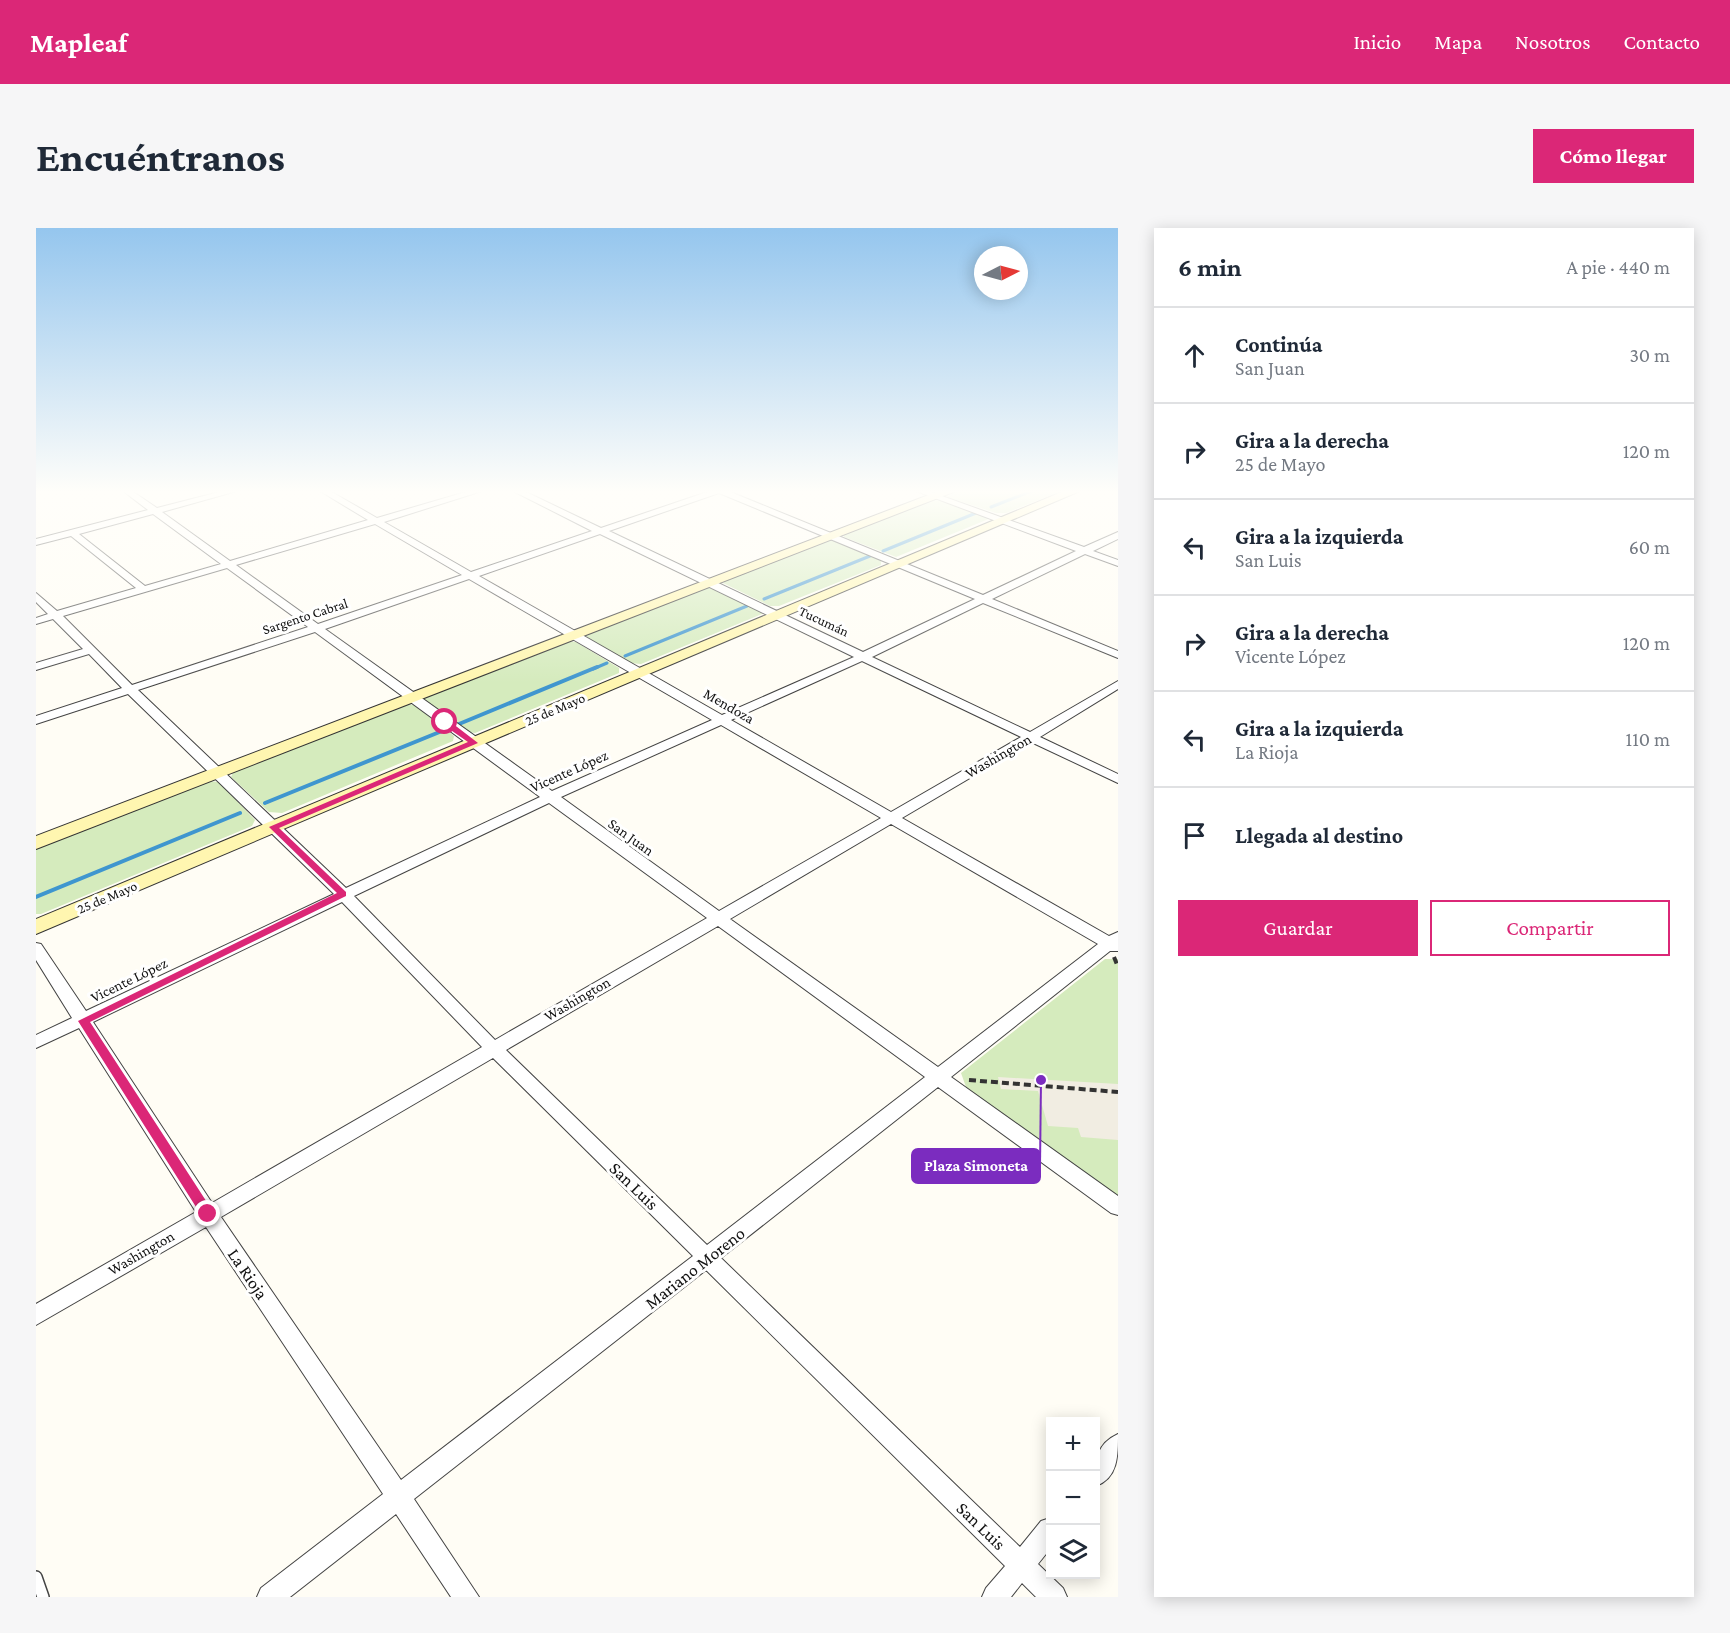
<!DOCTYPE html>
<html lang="es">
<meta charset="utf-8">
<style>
body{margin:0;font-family:"Crimson Pro",serif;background:#f6f6f7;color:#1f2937}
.controls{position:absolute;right:18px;bottom:18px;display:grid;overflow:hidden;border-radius:0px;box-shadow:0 3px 15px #0003}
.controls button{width:54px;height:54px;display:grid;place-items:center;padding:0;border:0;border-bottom:2px solid #e0e1e3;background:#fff;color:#1f2937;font:30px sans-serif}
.compass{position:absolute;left:938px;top:18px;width:54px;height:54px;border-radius:50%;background:#fff;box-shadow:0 3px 15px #0003;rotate:84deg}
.stop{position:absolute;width:18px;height:18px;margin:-14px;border:4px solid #db2777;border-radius:50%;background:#fff}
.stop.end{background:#db2777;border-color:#fff;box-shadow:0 2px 6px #0008}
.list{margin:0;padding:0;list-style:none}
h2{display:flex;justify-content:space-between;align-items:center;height:78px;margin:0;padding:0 24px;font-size:26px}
h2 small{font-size:20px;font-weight:400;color:#747a83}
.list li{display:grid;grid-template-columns:39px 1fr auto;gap:18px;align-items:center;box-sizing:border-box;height:96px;padding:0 24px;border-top:2px solid #e0e1e3}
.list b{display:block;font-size:22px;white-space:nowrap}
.list p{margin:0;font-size:20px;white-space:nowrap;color:#747a83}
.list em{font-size:20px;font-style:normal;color:#747a83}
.actions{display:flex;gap:12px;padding:18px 24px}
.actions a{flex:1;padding:14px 0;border:2px solid #db2777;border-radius:0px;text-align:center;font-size:21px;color:#db2777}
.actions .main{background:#db2777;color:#fff}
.icon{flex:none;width:33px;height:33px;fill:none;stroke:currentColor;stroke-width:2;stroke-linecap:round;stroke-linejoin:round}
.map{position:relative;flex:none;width:1082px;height:1369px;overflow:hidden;border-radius:0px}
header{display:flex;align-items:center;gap:36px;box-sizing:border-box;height:84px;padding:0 30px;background:#db2777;color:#fff}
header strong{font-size:28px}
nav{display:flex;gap:33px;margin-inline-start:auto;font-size:21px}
.intro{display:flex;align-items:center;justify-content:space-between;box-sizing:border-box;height:144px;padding:0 36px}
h1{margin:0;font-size:42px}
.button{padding:15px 27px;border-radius:0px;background:#db2777;color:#fff;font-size:21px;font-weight:700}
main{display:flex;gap:36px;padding:0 36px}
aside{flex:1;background:#fff;border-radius:0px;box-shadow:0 3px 15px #0003}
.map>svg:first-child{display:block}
.green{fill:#d5ebbd}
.plaza{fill:#f1ede2}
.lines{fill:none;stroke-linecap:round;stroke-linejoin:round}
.stream-far1{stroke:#3f96cf;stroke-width:3}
.stream{stroke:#3f96cf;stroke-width:4}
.lane-casing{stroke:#444;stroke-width:14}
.street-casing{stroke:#444;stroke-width:2}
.secondary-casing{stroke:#333;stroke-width:2}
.path{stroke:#333;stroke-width:4;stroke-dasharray:7 4;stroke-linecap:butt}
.lane{stroke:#fff;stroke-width:11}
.street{fill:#fff;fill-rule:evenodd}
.secondary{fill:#fff6b0;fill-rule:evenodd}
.route{fill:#db2777}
.labels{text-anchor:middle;stroke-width:6;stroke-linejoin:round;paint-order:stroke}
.far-street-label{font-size:14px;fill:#111;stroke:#fff}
.street-label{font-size:15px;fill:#111;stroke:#fff}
.near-street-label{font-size:18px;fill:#111;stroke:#fff}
.leader{fill:none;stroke:#7b2cbf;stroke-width:2}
.callout-dot{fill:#7b2cbf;stroke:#fff;stroke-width:2}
.callout{fill:#7b2cbf;stroke:#7b2cbf;stroke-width:2}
.callout-label{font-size:16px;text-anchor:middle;font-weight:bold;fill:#fff}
</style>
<header>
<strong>Mapleaf</strong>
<nav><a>Inicio</a><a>Mapa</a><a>Nosotros</a><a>Contacto</a></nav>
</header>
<div class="intro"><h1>Encuéntranos</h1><a class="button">Cómo llegar</a></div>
<main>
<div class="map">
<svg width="1082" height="1369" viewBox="0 0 1082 1369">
<rect width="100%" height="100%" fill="#fffdf5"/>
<g class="green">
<path d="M920,263H1025L970,285H960L911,269Z"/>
<path d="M896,272L908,273L955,290L860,329L808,309V306Z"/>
<path d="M789,313H800L845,332V337L743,378H734L687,355L688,352Z"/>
<path d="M672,359H681L725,382L726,386L605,436L594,435L550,411L551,406Z"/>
<path d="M530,413L540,414L583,440V445L439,505L428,503L386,475L388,468Z"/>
<path d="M368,476L378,477L418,508L417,513L246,585L233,584L195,549L198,542Z"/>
<path d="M172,553L183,554L219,592L216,598L5,686H0V618Z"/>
<path d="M1069,731H1082V971L930,859L925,845Z"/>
</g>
<path class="plaza" d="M962,849L1082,856V912L1045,909L1042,900L1012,898L1002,863L965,861Z"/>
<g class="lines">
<g class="stream-far1">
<path d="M955,279L996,263"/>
<path d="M847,323L940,285"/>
<path d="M728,371L834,328"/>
<path d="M589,428L711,378"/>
<path d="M557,441L571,435"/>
</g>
<g class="stream">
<path d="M423,496L561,439"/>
<path d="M229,575L406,503"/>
<path d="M0,669L204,585"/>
</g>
<defs>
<path id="lane" d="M0,1349L7,1369"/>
<g id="street">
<path d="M87,263H96L121,280L187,263H201L126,284L194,333L332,292L284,263H294L341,290L433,263H446L348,294L435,344L556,303L477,263H488L565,300L674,263H692L947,367L1040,323L880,263H892L1048,319L1082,304V311L1057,323L1082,332V338L1049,326L956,371L1082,423V430L947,375L836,429L994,504L1082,453V461L1004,509L1082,546V555L995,514L866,590L1073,708L1082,704V723H1074L915,849L1082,968V987L1075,985L902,859L685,1030L984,1319L1005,1293L1014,1290V1321L1002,1336L1027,1360L1031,1369H1000L986,1355L975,1369H946L950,1360L969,1338L670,1042L378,1271L443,1369H415L360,1286L254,1369H221L225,1360L347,1266L170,999L0,1097V1076L160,984L43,800L0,820V807L36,790L0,732V715L5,716L50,783L298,666L92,466L0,496V488L86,460L53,426L0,442V435L47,421L17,391L0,396V390L12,386L0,374V365L21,383L100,360L35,308L0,317V311L112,282ZM683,265L939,371L827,424L573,303ZM117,286L185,336L109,358L43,306ZM339,296L426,347L282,396L200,337ZM564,306L818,429L686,487L443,348ZM191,340L272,399L96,457L27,388ZM433,351L676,492L516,563L289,401ZM279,404L504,569L310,660L102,462ZM826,433L985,509L855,584L695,492ZM685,497L845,590L683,683L525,569ZM513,575L671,690L459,812L318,668ZM855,596L1062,716L902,839L694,691ZM306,674L446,819L176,975L57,794ZM682,698L889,849L671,1017L470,822ZM457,830L657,1028L365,1252L185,989Z"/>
<path d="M1082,1206C1082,1228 1082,1250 1060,1258C1060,1235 1058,1217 1082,1206Z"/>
</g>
<g id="secondary">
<path d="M903,263H920L0,621V608Z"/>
<path d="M1028,263H1044L0,706V691Z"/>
</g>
</defs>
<use href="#lane" class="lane-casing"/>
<use href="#street" class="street-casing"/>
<use href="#secondary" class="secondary-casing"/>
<g class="path">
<path d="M1078,729L1082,739"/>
<path d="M933,852L1082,864"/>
</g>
<use href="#lane" class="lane"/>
<use href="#street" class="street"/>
<use href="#secondary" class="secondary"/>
</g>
<linearGradient id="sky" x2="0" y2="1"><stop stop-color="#95c6ee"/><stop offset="0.58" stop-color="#fffefa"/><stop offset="1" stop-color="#fffefa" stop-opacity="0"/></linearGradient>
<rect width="1082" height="455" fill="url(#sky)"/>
<path class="route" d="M406,492H412L442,515L243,600L310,664V668L54,794L176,982V990H167L42,793L301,665L233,599L432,514L406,496Z"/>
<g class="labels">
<g class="far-street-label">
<text transform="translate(269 388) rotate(-18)" y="5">Sargento Cabral</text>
<text transform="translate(788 393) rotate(25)" y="5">Tucumán</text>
<text transform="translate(519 481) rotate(-23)" y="5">25 de Mayo</text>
<text transform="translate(71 669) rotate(-23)" y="5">25 de Mayo</text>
</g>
<g class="street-label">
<text transform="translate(693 478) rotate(30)" y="5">Mendoza</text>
<text transform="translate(962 528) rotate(-30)" y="5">Washington</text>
<text transform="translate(533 543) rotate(-24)" y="5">Vicente López</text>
<text transform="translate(595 609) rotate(36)" y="5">San Juan</text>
<text transform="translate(93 752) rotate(-26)" y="5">Vicente López</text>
<text transform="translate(541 771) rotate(-30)" y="5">Washington</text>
<text transform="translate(105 1025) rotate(-30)" y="5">Washington</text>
</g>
<g class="near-street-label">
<text transform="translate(598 958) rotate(44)" y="6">San Luis</text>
<text transform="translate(659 1040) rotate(-38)" y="6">Mariano Moreno</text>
<text transform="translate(212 1046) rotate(56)" y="6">La Rioja</text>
<text transform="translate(945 1298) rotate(44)" y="6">San Luis</text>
</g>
</g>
<path class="leader" d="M1005 852L1004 938"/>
<circle class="callout-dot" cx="1005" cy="852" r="6"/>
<rect class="callout" x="876" y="921" width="128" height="34" rx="6"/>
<g class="callout-label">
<text x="940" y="943">Plaza Simoneta</text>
</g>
</svg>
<div class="controls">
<button>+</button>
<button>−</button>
<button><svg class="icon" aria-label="layers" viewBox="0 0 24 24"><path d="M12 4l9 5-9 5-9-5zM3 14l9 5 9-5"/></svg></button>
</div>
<svg class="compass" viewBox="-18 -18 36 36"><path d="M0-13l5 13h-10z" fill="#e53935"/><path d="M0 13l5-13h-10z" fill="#747a83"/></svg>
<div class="stop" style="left:409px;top:494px"></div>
<div class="stop end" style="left:172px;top:986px"></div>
</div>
<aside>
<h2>6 min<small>A pie · 440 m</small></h2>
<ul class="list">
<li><svg class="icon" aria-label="ahead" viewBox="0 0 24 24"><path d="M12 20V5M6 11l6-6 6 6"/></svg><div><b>Continúa</b><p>San Juan</p></div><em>30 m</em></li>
<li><svg class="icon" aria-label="right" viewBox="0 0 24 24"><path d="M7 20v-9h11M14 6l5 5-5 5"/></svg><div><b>Gira a la derecha</b><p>25 de Mayo</p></div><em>120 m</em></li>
<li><svg class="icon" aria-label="left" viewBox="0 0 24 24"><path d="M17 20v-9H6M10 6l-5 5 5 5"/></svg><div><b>Gira a la izquierda</b><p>San Luis</p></div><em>60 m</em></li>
<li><svg class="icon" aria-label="right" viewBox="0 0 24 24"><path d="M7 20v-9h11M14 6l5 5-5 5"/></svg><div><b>Gira a la derecha</b><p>Vicente López</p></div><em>120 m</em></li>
<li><svg class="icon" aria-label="left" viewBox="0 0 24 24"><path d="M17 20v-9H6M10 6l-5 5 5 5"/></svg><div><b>Gira a la izquierda</b><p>La Rioja</p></div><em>110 m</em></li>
<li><svg class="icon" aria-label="arrive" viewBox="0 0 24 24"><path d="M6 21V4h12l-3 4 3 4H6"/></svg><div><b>Llegada al destino</b></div></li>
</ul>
<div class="actions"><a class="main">Guardar</a><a>Compartir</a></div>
</aside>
</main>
